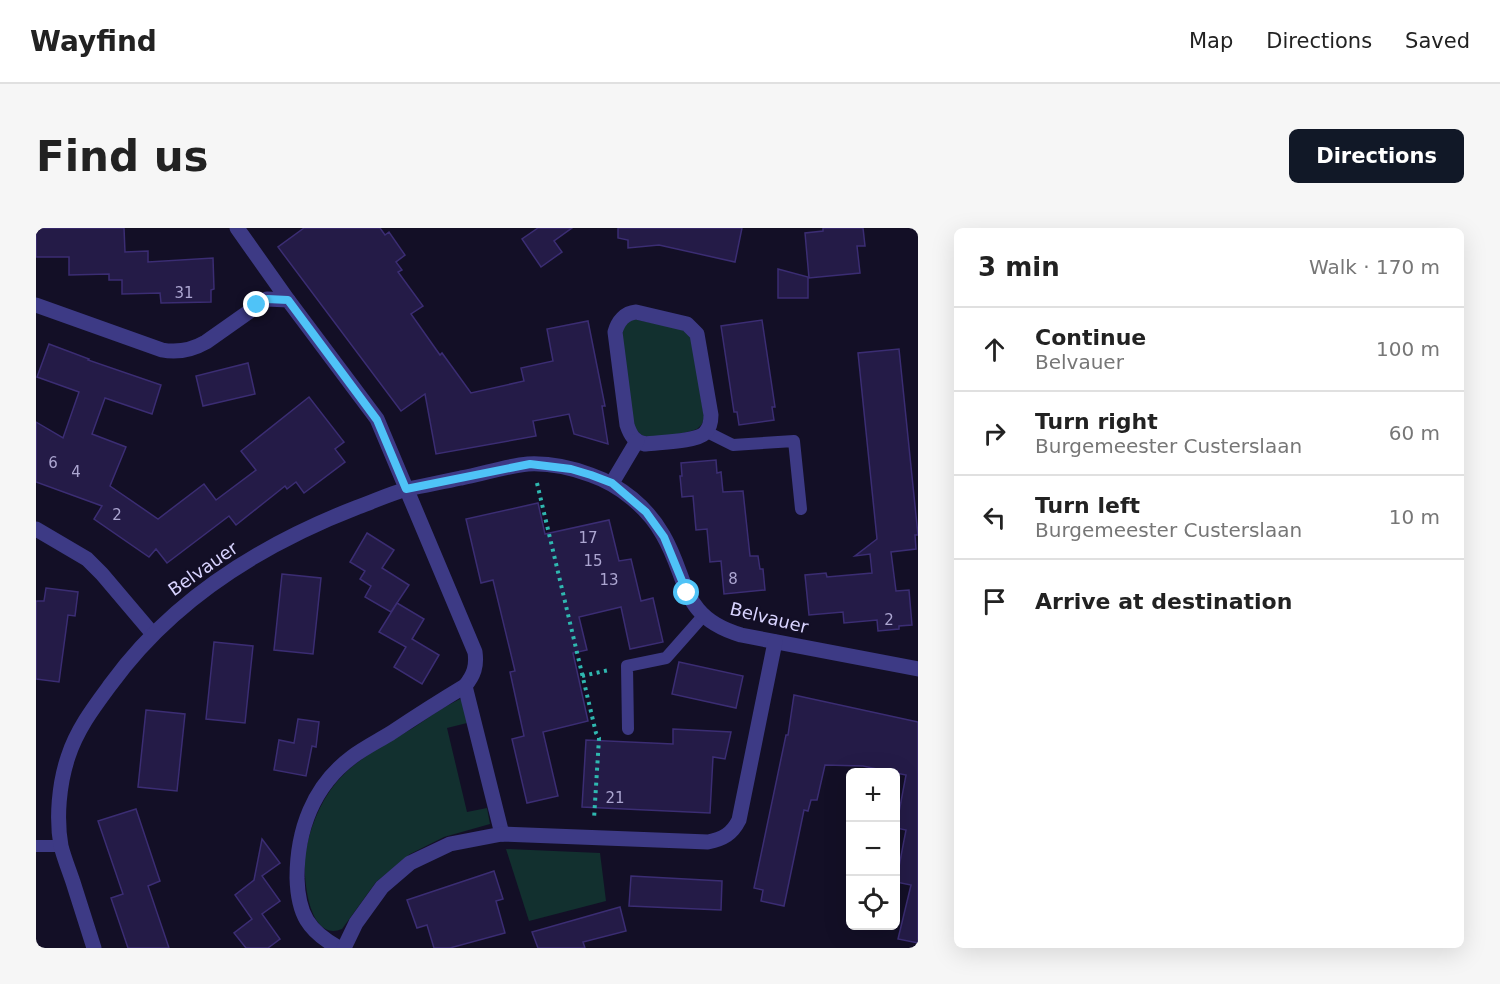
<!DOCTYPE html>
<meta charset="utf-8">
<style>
body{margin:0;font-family:"DejaVu Sans",sans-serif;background:#f6f6f6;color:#222}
.controls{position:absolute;right:18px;bottom:18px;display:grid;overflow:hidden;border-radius:9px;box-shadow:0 6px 24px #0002}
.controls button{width:54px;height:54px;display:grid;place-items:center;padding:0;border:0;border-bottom:2px solid #e0e0e0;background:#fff;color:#222;font:30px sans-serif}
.stop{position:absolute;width:18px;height:18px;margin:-14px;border:4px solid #4fc3f7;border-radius:50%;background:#fff}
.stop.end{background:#4fc3f7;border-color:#fff;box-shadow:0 2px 6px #0008}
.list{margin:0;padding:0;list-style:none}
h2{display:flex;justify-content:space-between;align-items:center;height:78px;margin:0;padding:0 24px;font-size:26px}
h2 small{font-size:20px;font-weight:400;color:#767676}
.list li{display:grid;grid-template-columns:39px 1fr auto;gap:18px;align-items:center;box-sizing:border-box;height:84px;padding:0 24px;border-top:2px solid #e0e0e0}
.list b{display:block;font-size:22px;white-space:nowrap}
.list p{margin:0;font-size:20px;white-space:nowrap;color:#767676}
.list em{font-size:20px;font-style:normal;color:#767676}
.icon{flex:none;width:33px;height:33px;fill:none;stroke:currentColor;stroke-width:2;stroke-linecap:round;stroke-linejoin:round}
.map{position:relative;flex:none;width:882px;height:720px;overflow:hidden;border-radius:9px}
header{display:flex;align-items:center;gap:36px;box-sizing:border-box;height:84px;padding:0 30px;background:#fff;border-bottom:2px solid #e0e0e0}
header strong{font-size:28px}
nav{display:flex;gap:33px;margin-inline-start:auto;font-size:21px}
.intro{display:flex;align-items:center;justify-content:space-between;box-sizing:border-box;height:144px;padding:0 36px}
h1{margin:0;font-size:42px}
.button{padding:15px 27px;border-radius:9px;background:#111827;color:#fff;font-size:21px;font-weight:700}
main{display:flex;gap:36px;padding:0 36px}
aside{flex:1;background:#fff;border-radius:9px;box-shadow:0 6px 24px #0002}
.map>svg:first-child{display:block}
.green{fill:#12302f}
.building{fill:#241b47;stroke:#3b2d73;stroke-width:1.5}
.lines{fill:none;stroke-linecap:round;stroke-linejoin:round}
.path{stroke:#2fb8b0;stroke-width:4;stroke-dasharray:3 4.5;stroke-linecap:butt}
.lane{stroke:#3d3a85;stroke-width:12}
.street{stroke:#3d3a85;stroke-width:15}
.route{stroke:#4fc3f7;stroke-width:8}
.labels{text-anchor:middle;stroke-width:4.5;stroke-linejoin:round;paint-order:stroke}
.number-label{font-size:15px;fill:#aca6d1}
.street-label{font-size:18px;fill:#d9d4ff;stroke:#130f26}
</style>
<header>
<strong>Wayfind</strong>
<nav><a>Map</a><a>Directions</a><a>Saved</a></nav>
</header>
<div class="intro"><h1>Find us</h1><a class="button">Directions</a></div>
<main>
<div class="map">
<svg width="882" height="720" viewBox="0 0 882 720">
<rect width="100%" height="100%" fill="#130f26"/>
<g class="green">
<path d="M597,91L650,102L655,106L668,189L666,196L661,201C652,205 618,211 608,208C603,206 601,202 598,198L585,108L589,97Z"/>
<path d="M424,471L426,473L431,495L411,500L431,584L451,580L454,596L408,609L374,626L340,654L306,701C272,715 267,648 269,628C273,602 283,576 299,556C319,531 350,516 377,500C392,490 407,479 424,471Z"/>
<path d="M470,621L564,625L570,673L493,693Z"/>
</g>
<g class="building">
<path d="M0,0H88L89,24L112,23V34L177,30L178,61L175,62V74L125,75L124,65L86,66V52H73V46L33,47V29H0Z"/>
<path d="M268,0H344L349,7L353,4L369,27L360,34L366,42L362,44L387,78L375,86L404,127L406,125L435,165L488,153L485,140L517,133L511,101L552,93L569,178H566L572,216L538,206L533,186L497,193L500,208L400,226L389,166L365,183L242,19Z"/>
<path d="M502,0H536L518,13L526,24L505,39L486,11Z"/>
<path d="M582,0H706L699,34L623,17L592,20V12L582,10Z"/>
<path d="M787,0H827L829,18H821L824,45L773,50L769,5L787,3Z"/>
<path d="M742,41L772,49V70H742Z"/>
<path d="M726,92L739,179H736L738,192L703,197L701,184H698L685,98Z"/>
<path d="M13,116L53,131L52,132L125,157L116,186L69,170L56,206L90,219L74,258L122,291L168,256L180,272L220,242L205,223L273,169L308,214L299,221L309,234L268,265L260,254L251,261L249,258L200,297L193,288L131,335L120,321L113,329L58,291L66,278L0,254V194L27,210L43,164L1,149Z"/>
<path d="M863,121L882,307H879L880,321L855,324L860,363L873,362L876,397L863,398V401L842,403L841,392L808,395L807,384L773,387L769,347L790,345L791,349L836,345L834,326L819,328L841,311L822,125Z"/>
<path d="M212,135L219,166L167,178L160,148Z"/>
<path d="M680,232L681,245L685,244L687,264L707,263L714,328H722L724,341H727L729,362L688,366L685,333L674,334L671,301L660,302L657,268L646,269L644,248H646L645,235Z"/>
<path d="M502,275L509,306L573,292L583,333L595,331L605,373L617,370L627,414L594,421L585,379L543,389L551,422L537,425L552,493L507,504L522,568L491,575L476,511L488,508L474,444L479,443L457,352L445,355L430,291Z"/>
<path d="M331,305L358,322L346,340L373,357L355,384L329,369L335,358L324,351L329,343L314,334Z"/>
<path d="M246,346L285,350L277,426L238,422Z"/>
<path d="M10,360L42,364L39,388L32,387L23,454L0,451V373H8Z"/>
<path d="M361,375L388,391L376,411L403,427L386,456L358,439L370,419L343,404Z"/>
<path d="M178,414L217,418L209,495L170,491Z"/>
<path d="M643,434L707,448L700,480L636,466Z"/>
<path d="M758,467L882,494V715L862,711L875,657L860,654L870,602L860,600L870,547L827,538L789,537L781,572H775L772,583L768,582L748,678L725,673L727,662L718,660L750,507H752Z"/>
<path d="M110,482L149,486L141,563L102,559Z"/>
<path d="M262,491L283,494L280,519L276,518L270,548L238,542L243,512L258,515Z"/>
<path d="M637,501L695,504L689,531L677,529L674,585L546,579L550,512L637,516Z"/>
<path d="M100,581L124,653L112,658L133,720H92L75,670L87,666L62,593Z"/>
<path d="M226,611L244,635L226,648L244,673L226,686L244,711L232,720H210L198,705L216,691L199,667L218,652Z"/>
<path d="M458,643L467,671L460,673L469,705L414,720H398L391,697L381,700L371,672Z"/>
<path d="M595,648L686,653L685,682L593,678Z"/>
<path d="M584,679L590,703L547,714L549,720H502L496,704Z"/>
</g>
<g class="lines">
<g class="path">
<path d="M501,255L560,505L563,510L558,591"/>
<path d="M546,448L573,442"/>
</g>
<g class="lane">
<path d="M671,204L697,217L758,213L765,281"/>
<path d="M592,501L591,438L630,430L668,387"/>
<path d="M0,618H25"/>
</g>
<g class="street">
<path d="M201,0L252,72"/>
<path d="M0,77L126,122C142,125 156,122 170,114L231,71L252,72L341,191L439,424C441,438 438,447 429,458C404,473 379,489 355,505C342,513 328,520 316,529C277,558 261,602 261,650C262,686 272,703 303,720"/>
<path d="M600,84L651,96L661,106L675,187C675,193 674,200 669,205C660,214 622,214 609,216C598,214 594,206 591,197L579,104C582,93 589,85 600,84Z"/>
<path d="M576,255L601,213"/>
<path d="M0,301L51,331L66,346L116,405"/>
<path d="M429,458L466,606"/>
<path d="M58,720C51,698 44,676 37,654C33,642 28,630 25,618C20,590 23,556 32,529C41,501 58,479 75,456C136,372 226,316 322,279C339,273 355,265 372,261C390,257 407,254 425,250C447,246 470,238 492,236C512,235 536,240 555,247C584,257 612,280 627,307C653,352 644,389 705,407L882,441"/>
<path d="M308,720L320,695L346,659L374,635L414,616L466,606L672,614C687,611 696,606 703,592L739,414"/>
</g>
</g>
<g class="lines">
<path class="route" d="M221,77L231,71L252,72L341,192L370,261L494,236L535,241L555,247L576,255L610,284L628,309L651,365"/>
</g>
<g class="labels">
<g class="number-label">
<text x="148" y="70">31</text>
<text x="17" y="240">6</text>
<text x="40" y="249">4</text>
<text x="81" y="292">2</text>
<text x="552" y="315">17</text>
<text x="557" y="338">15</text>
<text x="697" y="356">8</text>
<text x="573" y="357">13</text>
<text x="853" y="397">2</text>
<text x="579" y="575">21</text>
</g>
<g class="street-label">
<text transform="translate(167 341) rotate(-35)" y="6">Belvauer</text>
<text transform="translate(733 390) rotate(14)" y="6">Belvauer</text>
</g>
</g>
</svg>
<div class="controls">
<button>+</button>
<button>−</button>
<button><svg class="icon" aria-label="locate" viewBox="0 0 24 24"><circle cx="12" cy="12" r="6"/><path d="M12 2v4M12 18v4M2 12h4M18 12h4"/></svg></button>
</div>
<div class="stop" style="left:651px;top:365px"></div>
<div class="stop end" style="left:221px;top:77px"></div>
</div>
<aside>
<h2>3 min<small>Walk · 170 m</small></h2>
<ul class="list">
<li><svg class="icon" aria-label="ahead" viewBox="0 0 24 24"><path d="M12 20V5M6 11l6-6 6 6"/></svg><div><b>Continue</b><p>Belvauer</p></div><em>100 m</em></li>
<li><svg class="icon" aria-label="right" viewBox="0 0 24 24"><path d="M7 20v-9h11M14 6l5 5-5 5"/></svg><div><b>Turn right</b><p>Burgemeester Custerslaan</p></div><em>60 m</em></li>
<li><svg class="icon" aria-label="left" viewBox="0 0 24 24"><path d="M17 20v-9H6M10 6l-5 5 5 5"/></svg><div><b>Turn left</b><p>Burgemeester Custerslaan</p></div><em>10 m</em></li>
<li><svg class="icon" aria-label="arrive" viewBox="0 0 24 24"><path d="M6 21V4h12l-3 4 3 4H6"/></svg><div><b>Arrive at destination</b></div></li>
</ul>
</aside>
</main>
